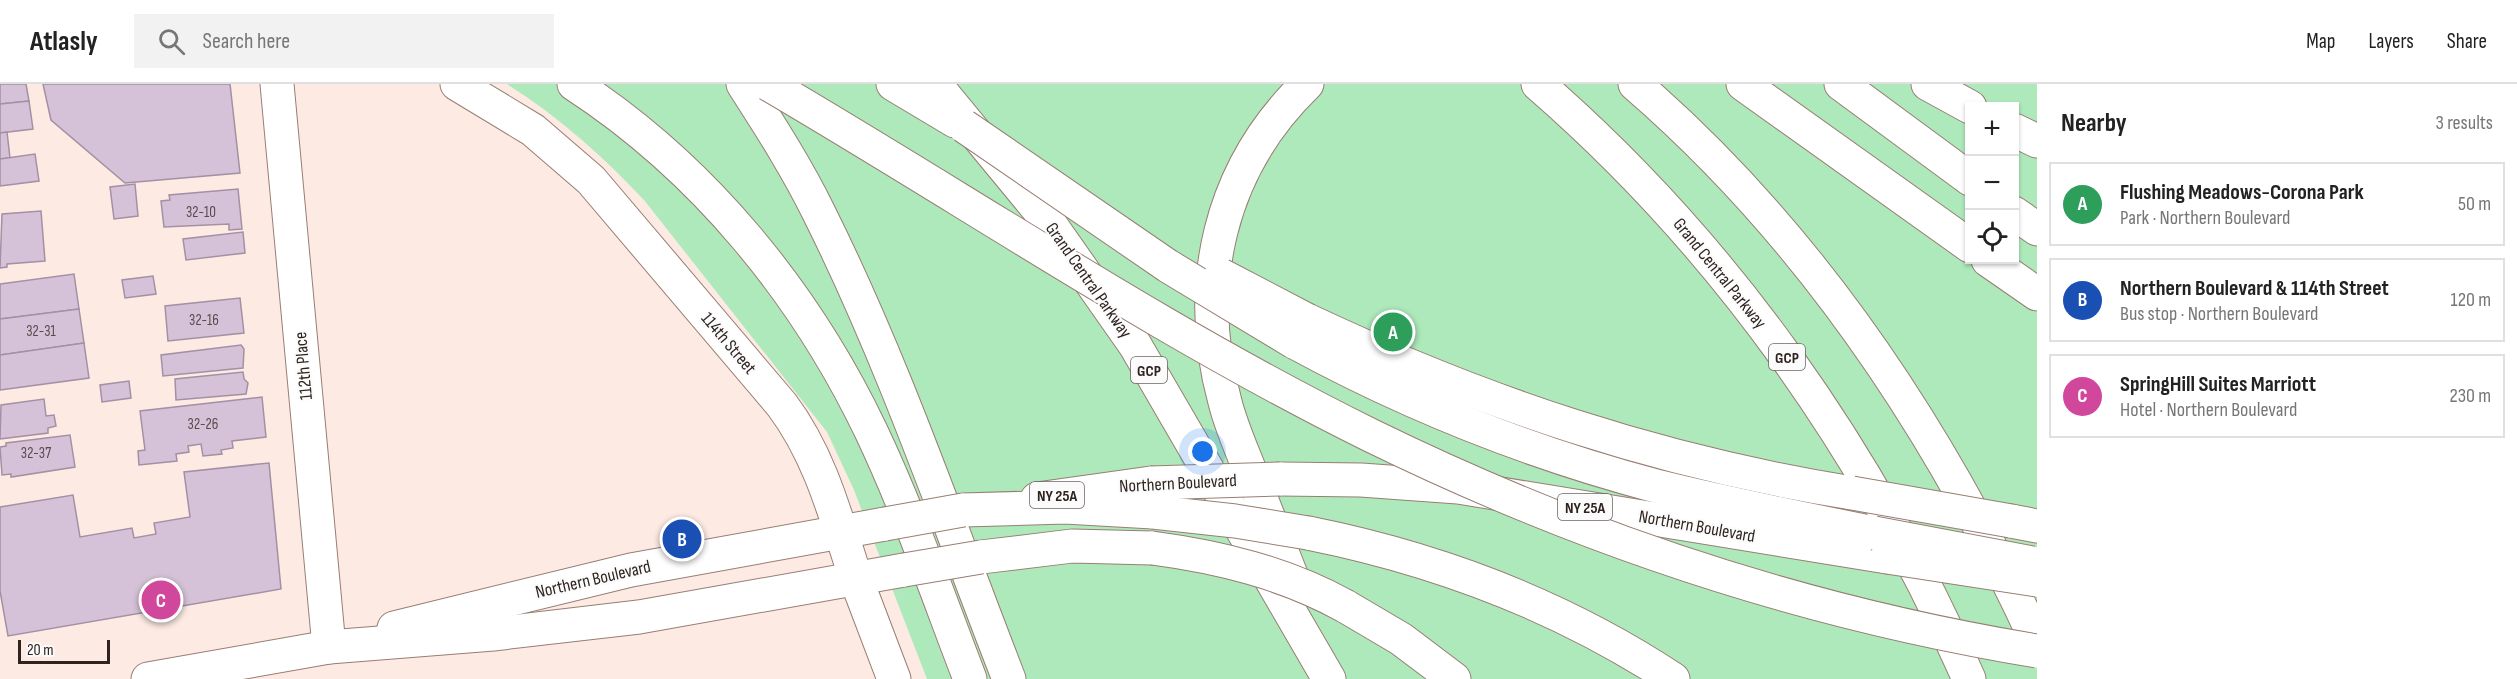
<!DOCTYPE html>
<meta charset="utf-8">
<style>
body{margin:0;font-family:"Sofia Sans Condensed",sans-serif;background:#f2f2f2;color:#222}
.controls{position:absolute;right:18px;top:18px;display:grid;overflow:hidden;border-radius:0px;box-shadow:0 2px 4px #0004}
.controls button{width:54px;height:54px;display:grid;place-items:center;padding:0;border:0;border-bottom:2px solid #e0e0e0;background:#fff;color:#222;font:30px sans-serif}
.scale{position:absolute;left:18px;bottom:15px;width:92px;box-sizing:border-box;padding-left:6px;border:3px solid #2e231f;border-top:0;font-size:16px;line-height:21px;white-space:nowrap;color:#2e231f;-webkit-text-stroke:4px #fbfbfb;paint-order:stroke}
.you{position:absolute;left:1203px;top:368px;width:21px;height:21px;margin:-15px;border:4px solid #fff;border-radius:50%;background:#1a73e8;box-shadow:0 0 0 9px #1a73e833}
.badge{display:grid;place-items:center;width:39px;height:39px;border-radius:50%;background:#ea580c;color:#fff;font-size:20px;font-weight:700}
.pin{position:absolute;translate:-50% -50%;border:3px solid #fff;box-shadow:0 2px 6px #0006}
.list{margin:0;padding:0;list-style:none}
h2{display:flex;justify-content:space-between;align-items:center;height:78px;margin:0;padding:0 24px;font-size:26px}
h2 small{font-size:20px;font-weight:400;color:#767676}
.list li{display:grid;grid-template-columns:39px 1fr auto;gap:18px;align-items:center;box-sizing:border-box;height:84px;margin:0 12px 12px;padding:0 12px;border:2px solid #e0e0e0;border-radius:0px}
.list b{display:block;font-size:22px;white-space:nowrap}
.list p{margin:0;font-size:20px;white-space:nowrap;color:#767676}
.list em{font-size:20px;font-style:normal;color:#767676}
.icon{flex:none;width:33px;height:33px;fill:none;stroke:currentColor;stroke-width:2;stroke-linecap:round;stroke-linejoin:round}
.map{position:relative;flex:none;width:2037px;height:595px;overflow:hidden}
header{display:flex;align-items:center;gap:36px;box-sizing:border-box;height:84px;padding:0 30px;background:#fff;border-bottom:2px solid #e0e0e0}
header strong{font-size:28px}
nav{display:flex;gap:33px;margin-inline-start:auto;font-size:21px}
.search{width:420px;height:54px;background:#f2f2f2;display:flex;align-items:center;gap:15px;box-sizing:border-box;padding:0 21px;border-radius:0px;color:#767676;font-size:22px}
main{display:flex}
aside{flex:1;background:#fff}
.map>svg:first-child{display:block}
.green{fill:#ade9bb;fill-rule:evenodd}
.building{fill:#d6c2d8;stroke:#a390a4;stroke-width:1.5}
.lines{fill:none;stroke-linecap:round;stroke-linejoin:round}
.street-casing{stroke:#987e73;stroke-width:35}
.secondary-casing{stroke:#987e73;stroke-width:35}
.primary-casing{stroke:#987e73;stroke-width:35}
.highway-casing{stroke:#987e73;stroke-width:35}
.street{stroke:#fff;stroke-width:33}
.secondary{stroke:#fff;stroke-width:33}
.primary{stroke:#fff;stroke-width:33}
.highway{stroke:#fff;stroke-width:33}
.primary-bridge-casing{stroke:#987e73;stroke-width:35;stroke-linecap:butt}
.highway-bridge-casing{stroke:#987e73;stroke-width:35;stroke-linecap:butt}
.primary-bridge{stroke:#fff;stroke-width:33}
.highway-bridge{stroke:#fff;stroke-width:33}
.labels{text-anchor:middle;stroke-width:4.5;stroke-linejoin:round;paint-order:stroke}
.number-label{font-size:15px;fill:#584b4d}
.shield{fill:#fbfbfb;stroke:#6c6461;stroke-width:1.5}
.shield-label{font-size:16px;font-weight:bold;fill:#2e231f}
.street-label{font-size:18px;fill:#2e231f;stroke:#fbfbfb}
</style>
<header>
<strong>Atlasly</strong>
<div class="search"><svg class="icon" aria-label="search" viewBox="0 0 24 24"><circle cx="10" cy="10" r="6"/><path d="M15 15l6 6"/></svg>Search here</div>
<nav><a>Map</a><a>Layers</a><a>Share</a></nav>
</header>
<main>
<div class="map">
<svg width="2037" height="595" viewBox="0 0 2037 595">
<rect width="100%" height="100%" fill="#fceae3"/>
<path class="green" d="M507,0H2037V595H927L854,406L827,348L644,116C602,71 559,33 507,0ZM1970,22H2014V176H1970Z"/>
<g class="building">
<path d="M0,0H26L29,17L0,20Z"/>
<path d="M43,0H230L240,89L125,99L51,36Z"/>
<path d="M29,17L33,45L0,49V20Z"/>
<path d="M7,48L10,74L0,75V49Z"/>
<path d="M35,70L39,97L0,102V75Z"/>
<path d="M135,100L138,132L114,135L110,103Z"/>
<path d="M238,105L242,145L229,146V140L164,143L161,117L170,116L169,111Z"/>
<path d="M41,127L45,177L7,180V183L0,184L2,130Z"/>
<path d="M243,148L245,169L186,176L183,155Z"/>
<path d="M74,190L79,225L0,235V200Z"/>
<path d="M153,192L156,210L125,214L122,196Z"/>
<path d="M240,214L244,249L168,257L165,222Z"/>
<path d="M79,225L84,259L0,271V235Z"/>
<path d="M84,259L89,294L0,306V271Z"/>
<path d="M241,261L244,265L243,284L163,292L161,271Z"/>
<path d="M243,288L244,295L248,299L246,310L176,316L175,295Z"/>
<path d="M129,297L131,314L102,318L100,301Z"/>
<path d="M262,313L266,353L232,357L233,364L221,366L222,370L203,372L201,360L188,362L189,368L176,370L177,377L139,381L138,367L145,366L140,327Z"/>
<path d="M44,315L46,332L54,331L56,342L48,344V349L0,355L1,321Z"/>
<path d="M70,351L75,383L11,393V390L2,391L0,363L6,362V359Z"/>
<path d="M269,379L281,505L8,552L0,507V423L73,411L80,453L132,444L134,454L156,450L154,439L190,433L184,388Z"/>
</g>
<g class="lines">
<defs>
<path id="street" d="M277,0L329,563"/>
<path id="secondary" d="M856,495L894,595"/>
<g id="primary">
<path d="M457,0L533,46L591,96L782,321C821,373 836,434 856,495"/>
<path d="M1280,395L1361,396L1458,403L1887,473"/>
<path d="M1037,415L1151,399"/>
<path d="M981,473L1072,462L1152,464"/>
<path d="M1345,522L1401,555L1454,595"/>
<path d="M394,544L631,486L885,440"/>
<path d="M148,595L329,563L493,550L639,533L904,486"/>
</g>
<g id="highway">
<path d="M574,0C703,84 805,209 871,347C909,427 938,512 970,595"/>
<path d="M743,0C770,42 797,84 819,129C894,279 948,439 1009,595"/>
<path d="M893,0L955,37"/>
<path d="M935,0L1048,137L1135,261L1329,595"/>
<path d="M1538,0C1726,163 1869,368 1969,595"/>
<path d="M1635,0C1811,152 1940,347 2037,558"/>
<path d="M1743,0L1970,162"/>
<path d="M1841,0L1970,95"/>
<path d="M1928,0L1970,23"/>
<path d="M2014,46L2037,57"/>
<path d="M2014,129L2037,145"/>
<path d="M1988,176L2037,210"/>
<path d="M1307,236C1483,319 1659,378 1852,409"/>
<path d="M1294,258C1408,320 1531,369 1656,402C1728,420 1801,434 1874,449"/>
<path d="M963,426L1065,423L1153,428"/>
<path d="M2011,437L2037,442"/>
<path d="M1308,449C1438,475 1562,522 1673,595"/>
<path d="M1297,506C1281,466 1266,426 1250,387C1241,364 1231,342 1225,318C1193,201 1219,85 1307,0"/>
</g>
</defs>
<use href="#street" class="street-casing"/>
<use href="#secondary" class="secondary-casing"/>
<use href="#primary" class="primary-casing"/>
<use href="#highway" class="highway-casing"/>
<use href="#street" class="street"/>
<use href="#secondary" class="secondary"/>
<use href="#primary" class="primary"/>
<use href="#highway" class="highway"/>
<defs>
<g id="primary-bridge">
<path d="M1151,399L1280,395"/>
<path d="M885,440L963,426"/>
<path d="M1152,464C1220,473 1285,489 1345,522"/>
<path d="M1887,473L2037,496"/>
<path d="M904,486L981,473"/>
</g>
<g id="highway-bridge">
<path d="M768,0C968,117 1161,248 1370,351C1580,454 1806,529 2037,567"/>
<path d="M964,42L1168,182L1294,258"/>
<path d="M1221,191L1307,236"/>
<path d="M1852,409L2011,437"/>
<path d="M1153,428L1235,437L1308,449"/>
<path d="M1874,449L2032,479"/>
</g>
</defs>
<use href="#primary-bridge" class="primary-bridge-casing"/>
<use href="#highway-bridge" class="highway-bridge-casing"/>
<use href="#primary-bridge" class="primary-bridge"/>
<use href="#highway-bridge" class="highway-bridge"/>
</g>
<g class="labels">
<g class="number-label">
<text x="201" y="133">32-10</text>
<text x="204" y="241">32-16</text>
<text x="41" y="252">32-31</text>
<text x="203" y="345">32-26</text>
<text x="36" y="374">32-37</text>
</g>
<g class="shield">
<rect x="1769" y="260" width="36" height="26" rx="4.5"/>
<rect x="1131" y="273" width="36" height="26" rx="4.5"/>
<rect x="1030" y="398" width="54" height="26" rx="4.5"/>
<rect x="1558" y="410" width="54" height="26" rx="4.5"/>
</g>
<g class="shield-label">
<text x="1787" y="279">GCP</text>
<text x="1149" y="292">GCP</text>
<text x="1057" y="417">NY 25A</text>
<text x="1585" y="429">NY 25A</text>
</g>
<g class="street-label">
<text transform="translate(1720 189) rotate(51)" y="6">Grand Central Parkway</text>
<text transform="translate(1089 196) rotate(55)" y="6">Grand Central Parkway</text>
<text transform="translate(729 259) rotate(50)" y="6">114th Street</text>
<text transform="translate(303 282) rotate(-95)" y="6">112th Place</text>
<text transform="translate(1178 399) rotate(-3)" y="6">Northern Boulevard</text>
<text transform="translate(1697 442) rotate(10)" y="6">Northern Boulevard</text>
<text transform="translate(593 495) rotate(-13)" y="6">Northern Boulevard</text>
</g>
</g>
</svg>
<div class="controls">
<button>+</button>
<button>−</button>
<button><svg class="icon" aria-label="locate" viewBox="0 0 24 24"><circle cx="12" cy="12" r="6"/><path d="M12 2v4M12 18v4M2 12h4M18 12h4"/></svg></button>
</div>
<div class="scale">20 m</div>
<div class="you"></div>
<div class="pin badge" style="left:1393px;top:248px;background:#2e9e5b">A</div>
<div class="pin badge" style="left:682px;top:455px;background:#1a4fb4">B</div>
<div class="pin badge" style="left:161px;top:516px;background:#d1479c">C</div>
</div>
<aside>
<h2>Nearby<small>3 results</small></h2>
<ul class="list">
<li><span class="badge" style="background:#2e9e5b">A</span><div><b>Flushing Meadows-Corona Park</b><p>Park · Northern Boulevard</p></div><em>50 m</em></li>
<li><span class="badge" style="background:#1a4fb4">B</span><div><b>Northern Boulevard &amp; 114th Street</b><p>Bus stop · Northern Boulevard</p></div><em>120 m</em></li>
<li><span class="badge" style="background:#d1479c">C</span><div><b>SpringHill Suites Marriott</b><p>Hotel · Northern Boulevard</p></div><em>230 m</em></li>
</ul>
</aside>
</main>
